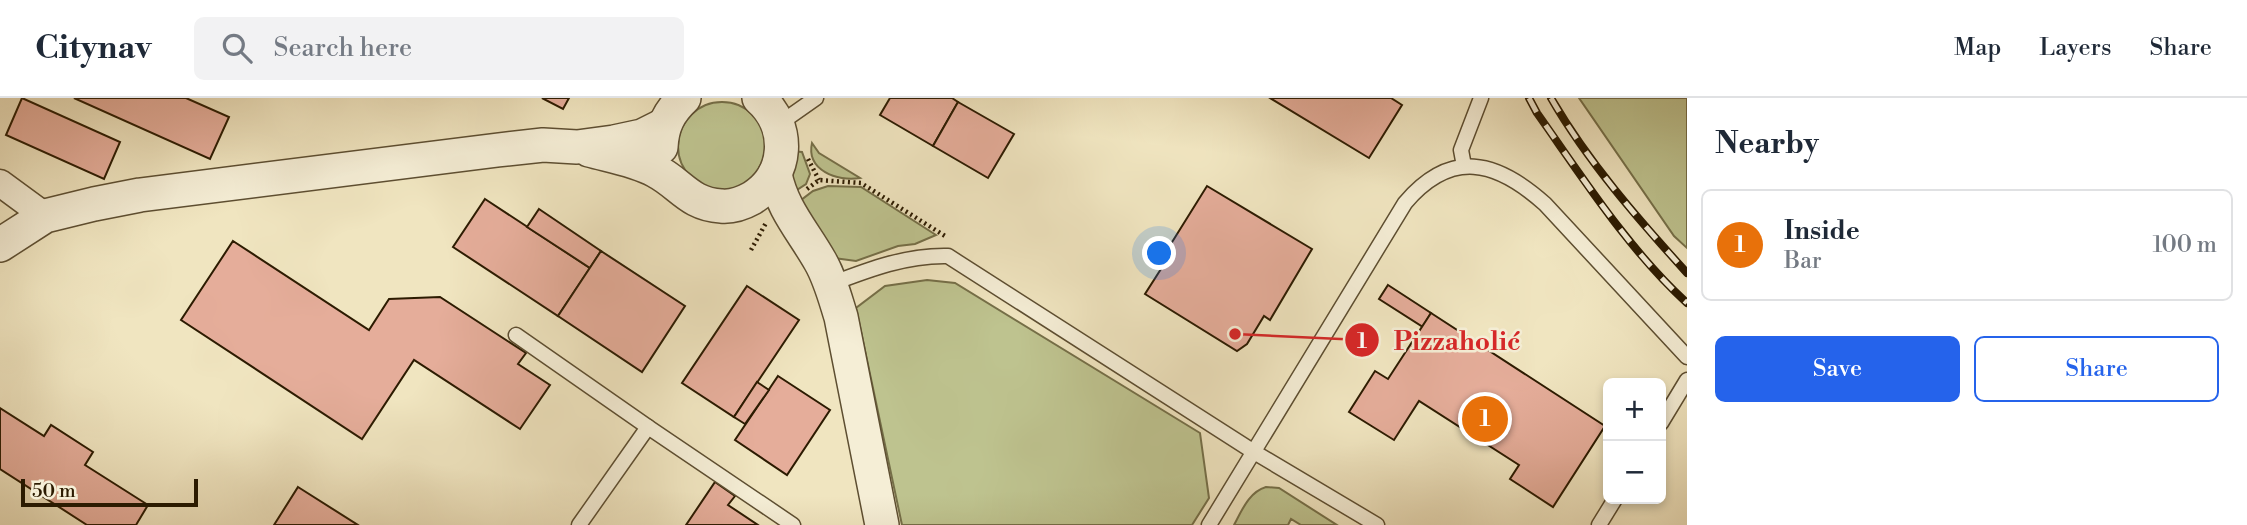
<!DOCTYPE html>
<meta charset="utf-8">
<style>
body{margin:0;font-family:"Libre Bodoni",serif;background:#f2f2f3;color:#1f2937}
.controls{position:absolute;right:21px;bottom:21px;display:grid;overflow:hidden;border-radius:10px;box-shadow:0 4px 10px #0003}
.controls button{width:63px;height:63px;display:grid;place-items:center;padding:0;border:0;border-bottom:2px solid #e0e1e3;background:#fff;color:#1f2937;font:35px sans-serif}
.scale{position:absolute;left:21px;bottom:18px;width:177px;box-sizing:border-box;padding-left:7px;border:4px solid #2c1b01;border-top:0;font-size:19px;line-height:24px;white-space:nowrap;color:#2c1b01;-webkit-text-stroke:5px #f5eed6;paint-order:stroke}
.you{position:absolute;left:1160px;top:156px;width:24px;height:24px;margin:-18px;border:5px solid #fff;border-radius:50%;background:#1a73e8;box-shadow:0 0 0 10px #1a73e833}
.badge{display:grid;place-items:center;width:46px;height:46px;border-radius:50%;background:#2563eb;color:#fff;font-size:23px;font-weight:700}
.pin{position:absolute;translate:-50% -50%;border:4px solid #fff;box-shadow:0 2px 7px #0006}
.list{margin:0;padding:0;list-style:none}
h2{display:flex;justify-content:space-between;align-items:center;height:91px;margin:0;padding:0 28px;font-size:30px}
h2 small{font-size:23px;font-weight:400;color:#747a83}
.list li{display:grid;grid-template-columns:46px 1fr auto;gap:21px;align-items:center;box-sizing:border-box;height:112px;margin:0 14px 14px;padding:0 14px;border:2px solid #e0e1e3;border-radius:10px}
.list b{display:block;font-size:26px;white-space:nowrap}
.list p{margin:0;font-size:23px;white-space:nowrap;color:#747a83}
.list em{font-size:23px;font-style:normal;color:#747a83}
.actions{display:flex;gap:14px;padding:21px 28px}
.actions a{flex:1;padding:16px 0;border:2px solid #2563eb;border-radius:10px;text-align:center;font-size:24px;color:#2563eb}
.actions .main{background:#2563eb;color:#fff}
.icon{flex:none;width:38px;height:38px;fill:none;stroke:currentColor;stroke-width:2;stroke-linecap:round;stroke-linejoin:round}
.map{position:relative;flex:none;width:1687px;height:427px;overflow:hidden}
header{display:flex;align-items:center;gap:42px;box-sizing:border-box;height:98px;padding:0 35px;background:#fff;border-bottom:2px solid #e0e1e3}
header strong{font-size:33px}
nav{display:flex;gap:38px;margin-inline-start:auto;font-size:24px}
.search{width:490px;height:63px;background:#f2f2f3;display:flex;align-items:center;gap:18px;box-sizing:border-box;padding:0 24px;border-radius:10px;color:#747a83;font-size:26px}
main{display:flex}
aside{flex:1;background:#fff}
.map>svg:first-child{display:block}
.green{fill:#bec38f;stroke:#756f48;stroke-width:2}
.building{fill:#e5ad9a;stroke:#2c1b01;stroke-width:2}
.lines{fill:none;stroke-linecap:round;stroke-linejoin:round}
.service-casing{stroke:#5d4e31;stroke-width:17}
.minor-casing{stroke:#5d4e31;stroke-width:29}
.tertiary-casing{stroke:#5d4e31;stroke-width:36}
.path{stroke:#2c1b01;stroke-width:4.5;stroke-dasharray:2 3.5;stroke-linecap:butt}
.service{stroke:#f5eed6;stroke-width:14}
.minor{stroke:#f5eed6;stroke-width:26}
.tertiary{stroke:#f5eed6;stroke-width:33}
.rail-casing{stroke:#2c1b01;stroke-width:8}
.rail{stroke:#f5eed6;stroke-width:5;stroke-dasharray:16;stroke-linecap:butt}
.leader{fill:none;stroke:#d62828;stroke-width:2.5}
.callout-dot{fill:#d62828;stroke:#f5eed6;stroke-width:2.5}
.mark-label{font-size:21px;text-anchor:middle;font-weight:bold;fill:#fff}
.callout-label{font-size:26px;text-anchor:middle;font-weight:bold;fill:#d62828;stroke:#f5eed6;stroke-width:5;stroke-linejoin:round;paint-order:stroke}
</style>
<header>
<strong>Citynav</strong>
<div class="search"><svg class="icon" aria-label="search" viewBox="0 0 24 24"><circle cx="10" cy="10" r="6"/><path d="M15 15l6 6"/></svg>Search here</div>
<nav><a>Map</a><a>Layers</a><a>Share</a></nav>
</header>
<main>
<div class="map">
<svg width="1687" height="427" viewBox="0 0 1687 427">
<rect width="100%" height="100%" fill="#f0e5c0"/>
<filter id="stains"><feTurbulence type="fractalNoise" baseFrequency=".00286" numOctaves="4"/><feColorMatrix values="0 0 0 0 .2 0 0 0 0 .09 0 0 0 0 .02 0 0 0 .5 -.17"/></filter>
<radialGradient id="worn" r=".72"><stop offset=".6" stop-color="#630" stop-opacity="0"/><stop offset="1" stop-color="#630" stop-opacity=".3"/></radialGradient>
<g class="green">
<path d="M1579,0H1687V150L1674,138Z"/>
<circle cx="722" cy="48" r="44"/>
<path d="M812,45L819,55L860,80C837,84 806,72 812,45Z"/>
<path d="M791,53L802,54L810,76L806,86L789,97Z"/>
<path d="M828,88L861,89L936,137L915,146L898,148L856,163L834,160L792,109L813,93Z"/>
<path d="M927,182L955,185L1200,335L1209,400L1192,427H902L856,210L885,188Z"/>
<path d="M1266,389L1279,390L1337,427H1301L1291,421L1288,427H1234C1242,412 1249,394 1266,389Z"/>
</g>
<g class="building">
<path d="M22,0L120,44L104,81L6,37Z"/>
<path d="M74,0H186L229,19L210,61Z"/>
<path d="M542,0H569L563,11Z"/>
<path d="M890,0H952L958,4L933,48L880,17Z"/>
<path d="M1270,0H1391L1402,7L1369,60Z"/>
<path d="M958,4L1014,36L988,80L933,48Z"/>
<path d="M1207,88L1312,151L1270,222L1264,218L1247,246L1237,253L1145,196L1168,160L1164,157Z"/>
<path d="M485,101L590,170L558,218L453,149Z"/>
<path d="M539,111L601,153L590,170L527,129Z"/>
<path d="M233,143L369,232L389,201L440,199L526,255L518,266L550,287L520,331L414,262L362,341L181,222Z"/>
<path d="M601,153L685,208L642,274L558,218Z"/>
<path d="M1388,187L1431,215L1423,229L1379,201Z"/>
<path d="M747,188L799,222L734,319L682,285Z"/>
<path d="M1431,215L1605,328L1553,409L1510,381L1519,367L1419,303L1394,342L1349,314L1375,273L1388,281Z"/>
<path d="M778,278L830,312L787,377L735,342Z"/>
<path d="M757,284L769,292L745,326L734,319Z"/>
<path d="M0,310L44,338L51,327L93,354L85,367L148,407L136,427H87L0,371Z"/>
<path d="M715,384L735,398L728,407L758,427H686Z"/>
<path d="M298,389L358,427H274Z"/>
</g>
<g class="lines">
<defs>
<g id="service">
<path d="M779,26L816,0"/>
<path d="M1464,68L1461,52L1481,0"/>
<path d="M831,186C870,171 907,157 948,158L1254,354L1377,427"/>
<path d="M516,237L648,329"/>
<path d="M1661,325L1687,282"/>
<path d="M579,427L648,329L793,427"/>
<path d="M1209,427L1405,105C1451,51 1496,62 1545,106L1687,259"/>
<path d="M1599,427L1615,401"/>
</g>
<path id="minor" d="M0,85L45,118"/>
<g id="tertiary">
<path d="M661,49C662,28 669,14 684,0"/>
<path d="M589,52C611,58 636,62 656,73C681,86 689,106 721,108C731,109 743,105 752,100C789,77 791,28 759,0"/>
<path d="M775,76C782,111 803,133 820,163C830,180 835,200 841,219L882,427"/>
<path d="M0,147L45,118L94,106L140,97L498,52L543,47L577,49L614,44L642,38L664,27"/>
</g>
</defs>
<use href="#service" class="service-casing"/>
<use href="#minor" class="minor-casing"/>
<use href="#tertiary" class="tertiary-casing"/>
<g class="path">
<path d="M808,61L819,82"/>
<path d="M807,91L819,82L861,85L945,138"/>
<path d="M751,152L766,125"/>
</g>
<use href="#service" class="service"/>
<use href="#minor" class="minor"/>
<use href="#tertiary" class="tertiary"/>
<defs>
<g id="rail">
<path d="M1529,0L1537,15C1583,80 1628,151 1687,205"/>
<path d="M1551,0C1588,64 1638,121 1687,175"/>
</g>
</defs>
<use href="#rail" class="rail-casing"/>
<use href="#rail" class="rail"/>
</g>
<path class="leader" d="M1235 236L1362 242"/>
<g class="callout-dot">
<circle cx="1235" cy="236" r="7"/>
<circle cx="1362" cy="242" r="18"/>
</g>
<g class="mark-label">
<text x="1362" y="250">1</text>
</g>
<g class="callout-label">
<text x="1457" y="252">Pizzaholić</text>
</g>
<rect width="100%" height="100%" filter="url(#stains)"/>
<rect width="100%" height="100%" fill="url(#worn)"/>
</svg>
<div class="controls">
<button>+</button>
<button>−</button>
</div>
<div class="scale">50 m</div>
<div class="you"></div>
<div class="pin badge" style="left:1485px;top:321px;background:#e8710a">1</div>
</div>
<aside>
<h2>Nearby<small></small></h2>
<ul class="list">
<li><span class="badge" style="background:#e8710a">1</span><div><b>Inside</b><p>Bar</p></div><em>100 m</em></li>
</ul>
<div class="actions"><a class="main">Save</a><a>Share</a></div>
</aside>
</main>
